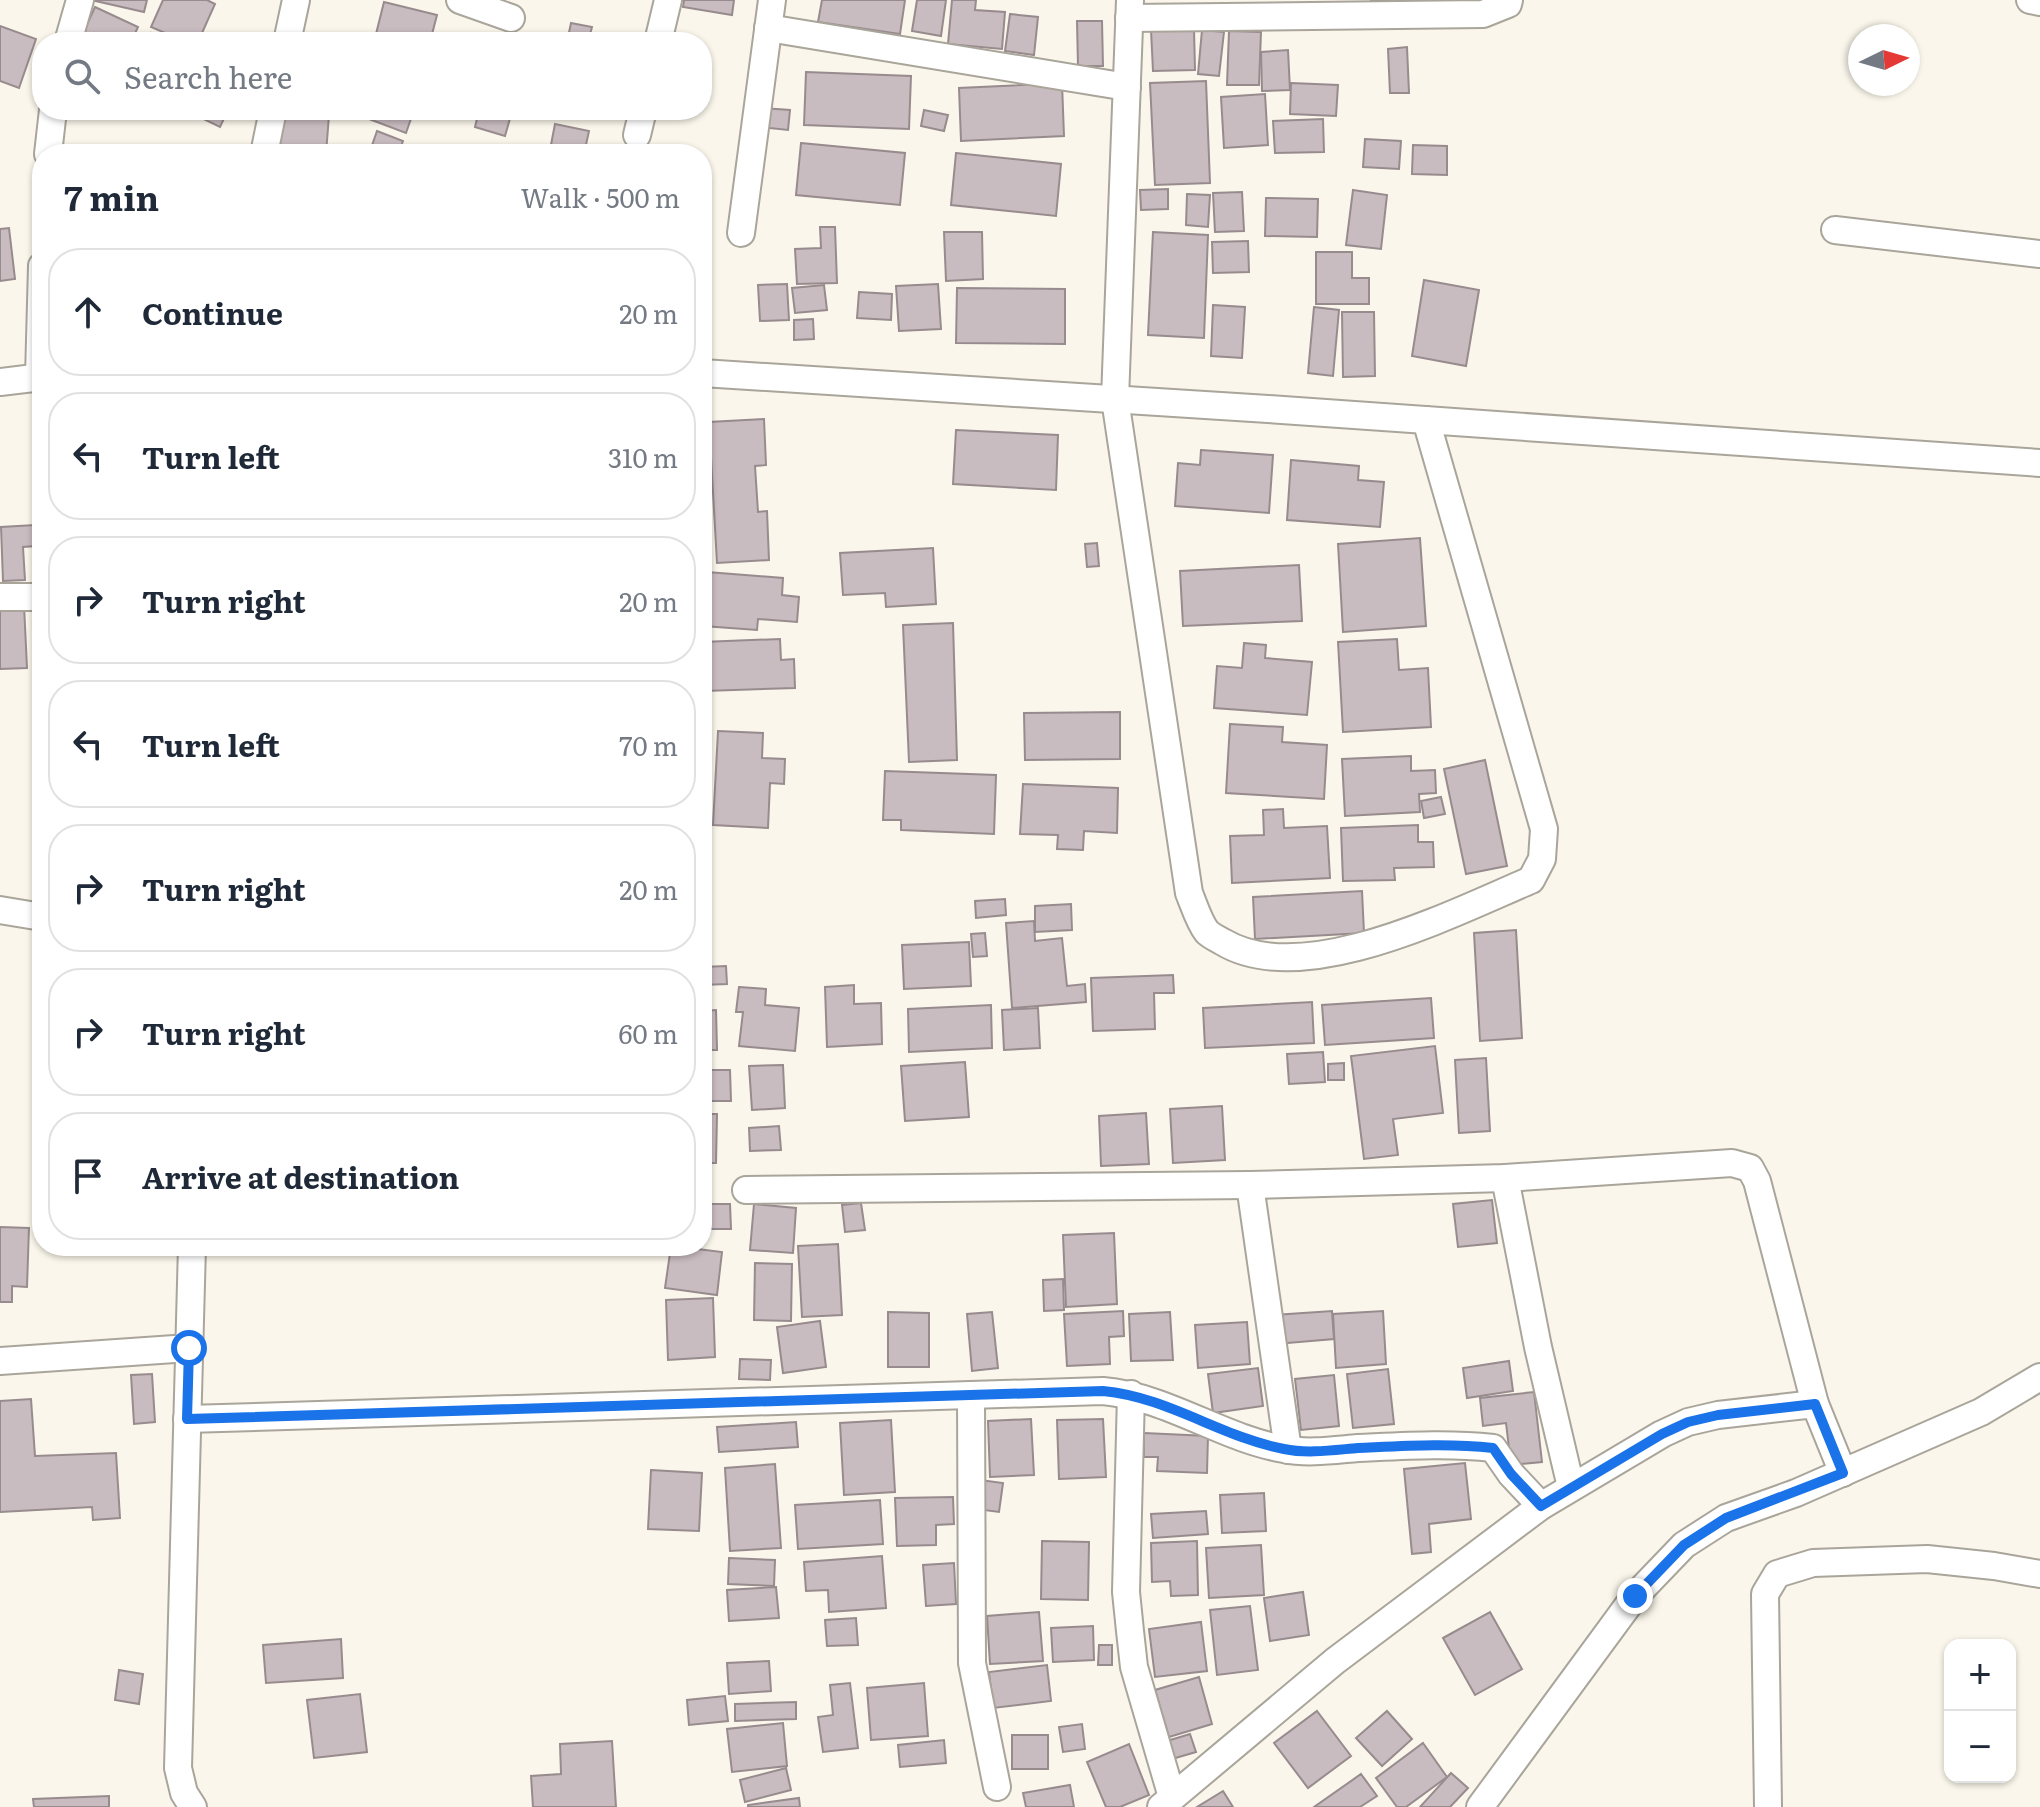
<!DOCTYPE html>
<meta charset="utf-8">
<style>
body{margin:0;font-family:Literata,serif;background:#f6f6f7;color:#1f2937}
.controls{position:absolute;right:24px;bottom:24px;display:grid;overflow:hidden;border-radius:16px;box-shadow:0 2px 6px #0004}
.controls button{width:72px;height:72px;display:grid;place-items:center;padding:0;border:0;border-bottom:2px solid #e0e1e3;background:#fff;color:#1f2937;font:40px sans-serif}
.compass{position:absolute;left:1848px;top:24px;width:72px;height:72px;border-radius:50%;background:#fff;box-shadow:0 2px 6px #0004;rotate:85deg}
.stop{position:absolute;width:24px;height:24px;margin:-18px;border:6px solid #1a73e8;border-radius:50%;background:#fff}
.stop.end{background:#1a73e8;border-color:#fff;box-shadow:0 2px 8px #0008}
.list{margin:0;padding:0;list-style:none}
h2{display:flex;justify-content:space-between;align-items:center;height:104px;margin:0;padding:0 32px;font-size:34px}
h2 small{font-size:26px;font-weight:400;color:#747a83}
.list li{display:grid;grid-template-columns:52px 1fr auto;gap:24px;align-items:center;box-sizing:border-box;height:128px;margin:0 16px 16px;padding:0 16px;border:2px solid #e0e1e3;border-radius:32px}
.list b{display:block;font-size:30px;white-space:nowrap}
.list em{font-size:26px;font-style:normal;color:#747a83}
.icon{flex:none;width:44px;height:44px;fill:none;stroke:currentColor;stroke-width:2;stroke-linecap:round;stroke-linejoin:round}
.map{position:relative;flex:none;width:2040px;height:1807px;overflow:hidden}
.search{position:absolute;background:#fff;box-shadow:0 2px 6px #0004;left:32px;top:32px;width:680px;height:88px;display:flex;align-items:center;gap:20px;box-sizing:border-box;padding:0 28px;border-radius:32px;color:#747a83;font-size:30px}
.panel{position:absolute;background:#fff;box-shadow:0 2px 6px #0004;left:32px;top:144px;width:680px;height:1112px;border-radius:32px}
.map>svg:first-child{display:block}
.building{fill:#c9bcc0;stroke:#978b8e;stroke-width:2}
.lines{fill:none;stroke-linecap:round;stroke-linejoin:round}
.street-casing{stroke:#a9a59a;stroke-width:30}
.street{stroke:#fff;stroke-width:26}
.route{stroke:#1a73e8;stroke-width:10}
</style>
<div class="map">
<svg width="2040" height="1807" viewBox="0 0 2040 1807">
<rect width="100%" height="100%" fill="#faf6eb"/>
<g class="building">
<path d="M91,0H147L144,12Z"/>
<path d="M163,0H207L215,4L198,42H186L151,27Z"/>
<path d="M684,0H734L732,15L683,7Z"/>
<path d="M822,0H905L900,34L818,22Z"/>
<path d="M917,0H946L941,36L912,31Z"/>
<path d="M952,0H976L975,10L1005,12L1002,49L948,44Z"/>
<path d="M1371,0H1404V4L1371,6Z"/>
<path d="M384,2L437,15L430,42H374Z"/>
<path d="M95,7L138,27L131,42H79Z"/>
<path d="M1010,14L1038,17L1034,55L1005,51Z"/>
<path d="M1077,21H1102L1103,66H1078Z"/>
<path d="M571,23L592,27L588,42H567Z"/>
<path d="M0,26L36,39L19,88L0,81Z"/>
<path d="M1194,29L1195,70L1153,71L1151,30Z"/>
<path d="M1202,30L1224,32L1219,76L1198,74Z"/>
<path d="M1229,31L1261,32L1259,85H1227Z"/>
<path d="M151,33L168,42H147Z"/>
<path d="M1407,47L1409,93H1390L1388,49Z"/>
<path d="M1288,50L1290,90L1262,91L1261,52Z"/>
<path d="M806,72L911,76L909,129L804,125Z"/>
<path d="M1206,81L1210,183L1155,185L1150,83Z"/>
<path d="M1062,83L1064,136L961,141L959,88Z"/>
<path d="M1291,83L1338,85L1336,116L1290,114Z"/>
<path d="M1265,94L1268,145L1224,148L1221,97Z"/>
<path d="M761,108L790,110L788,130L759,127Z"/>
<path d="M185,110H228L220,127Z"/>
<path d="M277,110L329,115L326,154H274Z"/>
<path d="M355,110H414L406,133L353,113Z"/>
<path d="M479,110H494L511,115L505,136L475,127Z"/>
<path d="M924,110L948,115L944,131L921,126Z"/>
<path d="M1323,119L1324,152L1275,153L1273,121Z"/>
<path d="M555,124L589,131L584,154L550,150Z"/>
<path d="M377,131L403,141L398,154H369Z"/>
<path d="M1365,139L1401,141L1399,169L1363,167Z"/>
<path d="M801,143L905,153L900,205L796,195Z"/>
<path d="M1413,145L1447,146V175L1412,174Z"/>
<path d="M956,153L1061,164L1056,216L951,205Z"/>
<path d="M1168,189V209L1141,210L1140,190Z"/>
<path d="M1353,190L1387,195L1381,249L1346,245Z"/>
<path d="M1242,192L1244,231L1215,232L1213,193Z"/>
<path d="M1187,194L1210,195L1208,227L1186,225Z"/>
<path d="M1266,198L1318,199L1317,237L1265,236Z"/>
<path d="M820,227H835L837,283L797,284L795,249L821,248Z"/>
<path d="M9,228L15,279L0,281V229Z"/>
<path d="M944,232H982L983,279L946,281Z"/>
<path d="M1153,232L1208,235L1204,338L1148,335Z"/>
<path d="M1248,241L1249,272L1213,273L1212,242Z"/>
<path d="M1316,252H1352V278H1369V304H1316Z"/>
<path d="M1424,280L1479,290L1466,366L1412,356Z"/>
<path d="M787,284L789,320L760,321L758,285Z"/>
<path d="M938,284L941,329L899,331L896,286Z"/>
<path d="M824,285L827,310L795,313L792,288Z"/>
<path d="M957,288L1065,289V344L956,343Z"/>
<path d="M859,292L892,294L891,320L857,318Z"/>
<path d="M1213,305L1245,307L1242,358L1211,356Z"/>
<path d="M1314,307L1339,310L1333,376L1308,373Z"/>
<path d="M1342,312H1374L1375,376L1343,377Z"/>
<path d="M813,319L814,339L794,340V320Z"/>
<path d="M764,419L766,465L755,466L758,512L767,511L769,560L717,563L709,422Z"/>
<path d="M956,430L1058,435L1056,490L953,484Z"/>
<path d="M1201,450L1273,455L1269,513L1175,506L1178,463L1200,465Z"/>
<path d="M1291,460L1359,466L1358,480L1384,482L1380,527L1287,520Z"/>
<path d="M35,525L36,546L23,547L25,580L3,581L1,527Z"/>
<path d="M1420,538L1426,626L1343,632L1338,544Z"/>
<path d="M1097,543L1099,566L1087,567L1085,544Z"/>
<path d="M933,548L936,604L886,607L885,593L843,595L840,553Z"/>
<path d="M1299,565L1302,621L1183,626L1180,571Z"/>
<path d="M707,572L783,578L782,595L799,597L797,622L758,619L757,630L703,626Z"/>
<path d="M24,605L27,668L0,669V607Z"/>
<path d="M953,623L957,760L909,762L903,625Z"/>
<path d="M780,639L781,660L794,659L795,688L705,691L702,642Z"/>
<path d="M1397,639L1399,670L1428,668L1431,727L1343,732L1338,642Z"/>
<path d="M1244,643L1266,645L1265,658L1312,662L1307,715L1214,708L1217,666L1242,668Z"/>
<path d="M1120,712V759L1025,760L1024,713Z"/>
<path d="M1230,724L1283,727L1282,742L1327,745L1324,799L1226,793Z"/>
<path d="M718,731L763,733L762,758L785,759L784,784L770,783L768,828L713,825Z"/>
<path d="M1411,756V771L1435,770L1436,793L1419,794L1420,812L1345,816L1342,759Z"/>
<path d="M1485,760L1507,866L1466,874L1444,769Z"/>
<path d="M885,771L996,775L994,834L901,830V820H883Z"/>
<path d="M1023,784L1118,788L1117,833L1084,831L1083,850L1057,849L1058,835L1020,834Z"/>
<path d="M1441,797L1445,814L1424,818L1421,801Z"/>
<path d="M1283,809L1284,828L1327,826L1330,878L1232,883L1230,836L1264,835L1263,810Z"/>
<path d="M1418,825V842H1433L1434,867L1394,868L1395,880L1343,881L1341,828Z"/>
<path d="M1362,891L1364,933L1255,939L1253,897Z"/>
<path d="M1005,899L1006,915L976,918L975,901Z"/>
<path d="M1071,904L1072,930L1035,932V906Z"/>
<path d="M1034,921L1035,941L1062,938L1067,986L1085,984L1086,1002L1012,1008L1006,923Z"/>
<path d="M1516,930L1522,1038L1480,1041L1474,933Z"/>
<path d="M985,933L987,956L973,957L971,934Z"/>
<path d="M969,942L971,986L904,989L902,945Z"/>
<path d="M726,966L727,984L702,985V967Z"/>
<path d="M1173,975L1174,993H1154L1155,1029L1093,1031L1091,978Z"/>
<path d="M854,985V1004L881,1003L882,1044L827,1047L825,987Z"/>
<path d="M739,987L766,989L765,1005L799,1008L795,1051L739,1046L743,1012H736Z"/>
<path d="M1431,998L1434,1038L1325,1045L1322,1005Z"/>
<path d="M1312,1002L1314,1043L1205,1048L1203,1008Z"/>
<path d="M991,1005L992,1048L909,1052L908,1009Z"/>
<path d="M1038,1008L1040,1048L1004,1050L1002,1010Z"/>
<path d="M716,1010L717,1050H702V1011Z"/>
<path d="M1435,1046L1443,1113L1393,1119L1398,1155L1364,1159L1351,1056Z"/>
<path d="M1323,1052L1325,1082L1289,1084L1287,1054Z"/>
<path d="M1486,1058L1490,1131L1459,1133L1455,1060Z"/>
<path d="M965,1062L969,1117L905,1121L901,1066Z"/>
<path d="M1344,1063V1080H1328V1064Z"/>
<path d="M783,1065L785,1108L752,1110L749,1066Z"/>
<path d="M702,1070H730L731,1101H702Z"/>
<path d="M1222,1106L1225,1160L1173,1163L1170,1109Z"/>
<path d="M1146,1113L1149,1164L1101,1166L1099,1116Z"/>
<path d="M702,1114H717L716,1163H702Z"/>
<path d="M779,1126L781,1150L750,1151L749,1128Z"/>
<path d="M1492,1200L1497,1243L1458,1247L1453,1204Z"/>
<path d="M861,1203L865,1230L845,1232L842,1205Z"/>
<path d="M702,1204H730L731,1229H702Z"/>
<path d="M754,1204L796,1208L793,1253L750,1250Z"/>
<path d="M0,1227L29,1228L27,1287L12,1286V1302H0Z"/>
<path d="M1114,1233L1117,1304L1066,1307L1063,1235Z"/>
<path d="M838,1244L842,1315L802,1317L798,1246Z"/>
<path d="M671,1246H690V1248L722,1252L717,1295L665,1288Z"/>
<path d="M755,1263L792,1264L791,1321L754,1320Z"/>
<path d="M1063,1279L1064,1310L1044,1311L1043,1280Z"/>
<path d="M713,1298L715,1357L668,1360L666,1300Z"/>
<path d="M1123,1311L1124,1336L1109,1337L1110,1364L1067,1366L1064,1314Z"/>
<path d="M1332,1311L1334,1339L1276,1344L1274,1315Z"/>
<path d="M1383,1311L1386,1364L1336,1368L1333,1314Z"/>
<path d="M888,1312L929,1313V1367H888Z"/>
<path d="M992,1312L998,1368L972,1371L967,1314Z"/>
<path d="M1170,1312L1173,1360L1131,1361L1129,1314Z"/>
<path d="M820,1321L826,1367L783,1373L777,1327Z"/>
<path d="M1247,1322L1250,1364L1198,1368L1195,1325Z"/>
<path d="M740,1359L771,1360L770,1380L739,1379Z"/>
<path d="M1509,1361L1513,1391L1467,1398L1463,1368Z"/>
<path d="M1258,1368L1263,1406L1213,1413L1208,1374Z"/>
<path d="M1388,1369L1394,1424L1353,1428L1347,1374Z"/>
<path d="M152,1374L155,1422L134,1424L131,1375Z"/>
<path d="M1334,1375L1339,1426L1301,1430L1295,1379Z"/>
<path d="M1534,1392L1542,1462L1511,1465L1506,1423L1483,1426L1480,1398Z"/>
<path d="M31,1399L35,1456L116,1453L120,1518L93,1520L92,1507L0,1512V1401Z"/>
<path d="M1031,1419L1034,1475L990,1477L988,1421Z"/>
<path d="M1103,1419L1106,1477L1059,1479L1057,1420Z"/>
<path d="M891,1420L895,1492L844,1495L840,1423Z"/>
<path d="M796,1422L798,1447L719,1452L717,1427Z"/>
<path d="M1144,1433L1208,1436L1207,1473L1157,1471L1158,1457H1144Z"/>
<path d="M1465,1463L1471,1519L1429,1524L1431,1552L1412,1554L1404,1469Z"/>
<path d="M775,1464L781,1548L730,1551L725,1468Z"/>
<path d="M651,1470L702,1473L699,1531L648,1529Z"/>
<path d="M980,1480L1003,1483L999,1512L976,1509Z"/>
<path d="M1264,1493L1266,1531L1222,1533L1220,1495Z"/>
<path d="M953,1497L954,1524L936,1525V1545L897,1546L895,1498Z"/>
<path d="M880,1500L883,1544L798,1549L795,1505Z"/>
<path d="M1206,1511L1208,1534L1153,1538L1151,1514Z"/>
<path d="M1042,1541L1089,1542L1088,1600L1041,1599Z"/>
<path d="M1197,1541L1198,1595L1171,1596L1170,1581L1152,1582L1151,1543Z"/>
<path d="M1261,1545L1264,1595L1209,1598L1206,1548Z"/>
<path d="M882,1556L886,1608L829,1612L828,1590L806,1591L804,1562Z"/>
<path d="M729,1558L775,1560L774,1586L728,1584Z"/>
<path d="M954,1563L956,1604L926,1606L923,1565Z"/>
<path d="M776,1587L779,1618L729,1621L727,1590Z"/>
<path d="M1303,1592L1309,1635L1270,1641L1264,1598Z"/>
<path d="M1250,1606L1258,1670L1217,1675L1210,1610Z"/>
<path d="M1039,1612L1043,1661L990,1664L987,1616Z"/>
<path d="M1490,1612L1522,1669L1475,1695L1443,1638Z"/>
<path d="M856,1618L858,1645L827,1646L825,1620Z"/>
<path d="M1201,1622L1207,1671L1155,1677L1149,1629Z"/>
<path d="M1093,1626L1094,1660L1053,1662L1051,1628Z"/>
<path d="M341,1639L343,1678L266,1683L263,1645Z"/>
<path d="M1099,1645H1112V1665H1098Z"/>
<path d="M769,1661L771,1691L729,1694L727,1663Z"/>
<path d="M1047,1665L1051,1701L993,1708L989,1672Z"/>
<path d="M119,1670L143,1674L139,1704L115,1700Z"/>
<path d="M1199,1677L1212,1724L1169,1737L1155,1690Z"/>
<path d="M850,1683L858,1748L823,1752L818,1717L833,1715L830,1685Z"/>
<path d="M924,1683L928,1736L871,1740L867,1688Z"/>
<path d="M360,1694L367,1752L314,1758L307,1700Z"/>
<path d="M725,1696L728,1721L689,1725L687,1700Z"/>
<path d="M796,1702V1719L735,1721V1704Z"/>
<path d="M1317,1711L1351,1756L1308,1788L1274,1743Z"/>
<path d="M1387,1711L1412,1739L1382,1766L1356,1738Z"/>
<path d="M783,1723L787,1766L732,1772L727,1729Z"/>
<path d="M1082,1724L1085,1749L1063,1752L1059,1727Z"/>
<path d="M1190,1734L1196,1752L1172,1759L1167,1741Z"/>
<rect x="1012" y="1735" width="36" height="34"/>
<path d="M944,1740L946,1763L900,1767L898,1745Z"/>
<path d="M612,1741L616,1807H533L531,1776L561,1774L560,1744Z"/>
<path d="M1423,1743L1447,1777L1406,1807H1397L1376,1778Z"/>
<path d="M1129,1744L1149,1795L1120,1807H1106L1087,1762Z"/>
<path d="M786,1768L791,1790L745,1802L740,1780Z"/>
<path d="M1451,1773L1468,1788L1450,1807H1420Z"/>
<path d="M1361,1774L1377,1796L1360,1807H1314Z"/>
<path d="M1070,1785L1074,1807H1026L1023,1793Z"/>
<path d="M1223,1791L1233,1807H1197Z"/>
<path d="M109,1796V1807H34L33,1799Z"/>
<path d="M799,1798L800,1807H748V1805Z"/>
</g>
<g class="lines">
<defs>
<g id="street">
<path d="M460,0L511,18"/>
<path d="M1130,0L1115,399L1189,893C1194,905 1199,922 1207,932C1211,936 1218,939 1223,942C1303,990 1453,913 1531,880L1542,859L1544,829L1426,420"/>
<path d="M2030,0L2040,2"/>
<path d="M1129,18L1483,14L1508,4L1509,0"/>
<path d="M768,28L1127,87"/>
<path d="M68,42L80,0"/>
<path d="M287,42L296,0"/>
<path d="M658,42L668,0"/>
<path d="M637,135L643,110"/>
<path d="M48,154L53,110"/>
<path d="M264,154L273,110"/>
<path d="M1835,230L2040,254"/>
<path d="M741,233L772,0"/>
<path d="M702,373L1268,409L2040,463"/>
<path d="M39,377L42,266"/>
<path d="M0,382L42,377"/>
<path d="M0,597H42"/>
<path d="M0,910L42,917"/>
<path d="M1505,1178L1538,1347L1571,1487"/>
<path d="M1250,1185L1288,1450"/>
<path d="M746,1190L1250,1185L1505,1178L1732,1163L1750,1168L1757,1181L1815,1404L1843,1473"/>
<path d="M192,1246L178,1768L184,1793L193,1807"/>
<path d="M0,1361L189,1348"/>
<path d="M1131,1394L1126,1592L1130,1631L1134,1667L1172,1797"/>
<path d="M971,1395L972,1663L997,1787"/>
<path d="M187,1419L1103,1391C1168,1397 1221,1438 1284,1449C1308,1454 1334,1450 1358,1448C1404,1446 1448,1443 1493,1448L1511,1474L1541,1506"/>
<path d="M1161,1807L1335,1661L1541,1506L1662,1434L1688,1422L1718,1415L1815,1404"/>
<path d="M1480,1807L1635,1596L1684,1545L1726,1518L1796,1493L1981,1412L2040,1377"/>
<path d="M1768,1807L1765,1594L1777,1574L1813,1563L1927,1559L1994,1566L2040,1574"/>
</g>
</defs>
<use href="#street" class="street-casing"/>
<use href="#street" class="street"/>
</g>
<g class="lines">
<path class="route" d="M189,1348L187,1419L1103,1391C1168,1397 1221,1437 1284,1449C1308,1454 1334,1450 1358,1448C1404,1446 1448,1443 1493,1448L1511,1474L1541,1506L1662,1434L1688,1422L1718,1415L1815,1404L1843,1473L1726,1518L1684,1545L1635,1596"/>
</g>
</svg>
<div class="controls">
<button>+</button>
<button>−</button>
</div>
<svg class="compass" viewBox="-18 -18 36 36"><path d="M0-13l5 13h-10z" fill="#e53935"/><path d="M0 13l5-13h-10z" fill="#747a83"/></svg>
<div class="stop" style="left:189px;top:1348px"></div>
<div class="stop end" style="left:1635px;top:1596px"></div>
<div class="search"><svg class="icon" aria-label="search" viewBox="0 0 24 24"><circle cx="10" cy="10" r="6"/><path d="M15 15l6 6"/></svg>Search here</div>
<section class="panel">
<h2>7 min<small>Walk · 500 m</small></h2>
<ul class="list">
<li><svg class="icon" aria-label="ahead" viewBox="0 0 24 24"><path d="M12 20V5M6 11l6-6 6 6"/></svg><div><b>Continue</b></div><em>20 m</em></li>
<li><svg class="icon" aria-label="left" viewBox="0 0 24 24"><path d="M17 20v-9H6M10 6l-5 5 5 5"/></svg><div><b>Turn left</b></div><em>310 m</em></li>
<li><svg class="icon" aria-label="right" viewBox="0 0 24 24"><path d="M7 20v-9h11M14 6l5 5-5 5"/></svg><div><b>Turn right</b></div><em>20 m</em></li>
<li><svg class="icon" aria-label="left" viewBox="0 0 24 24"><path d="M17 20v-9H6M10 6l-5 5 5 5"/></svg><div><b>Turn left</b></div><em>70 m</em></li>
<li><svg class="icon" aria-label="right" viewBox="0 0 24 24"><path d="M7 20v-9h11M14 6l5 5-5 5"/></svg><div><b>Turn right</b></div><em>20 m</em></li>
<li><svg class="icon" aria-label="right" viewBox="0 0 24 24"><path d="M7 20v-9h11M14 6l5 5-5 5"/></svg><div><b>Turn right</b></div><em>60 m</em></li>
<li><svg class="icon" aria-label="arrive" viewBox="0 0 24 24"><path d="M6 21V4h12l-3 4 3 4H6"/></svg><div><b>Arrive at destination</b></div></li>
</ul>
</section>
</div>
